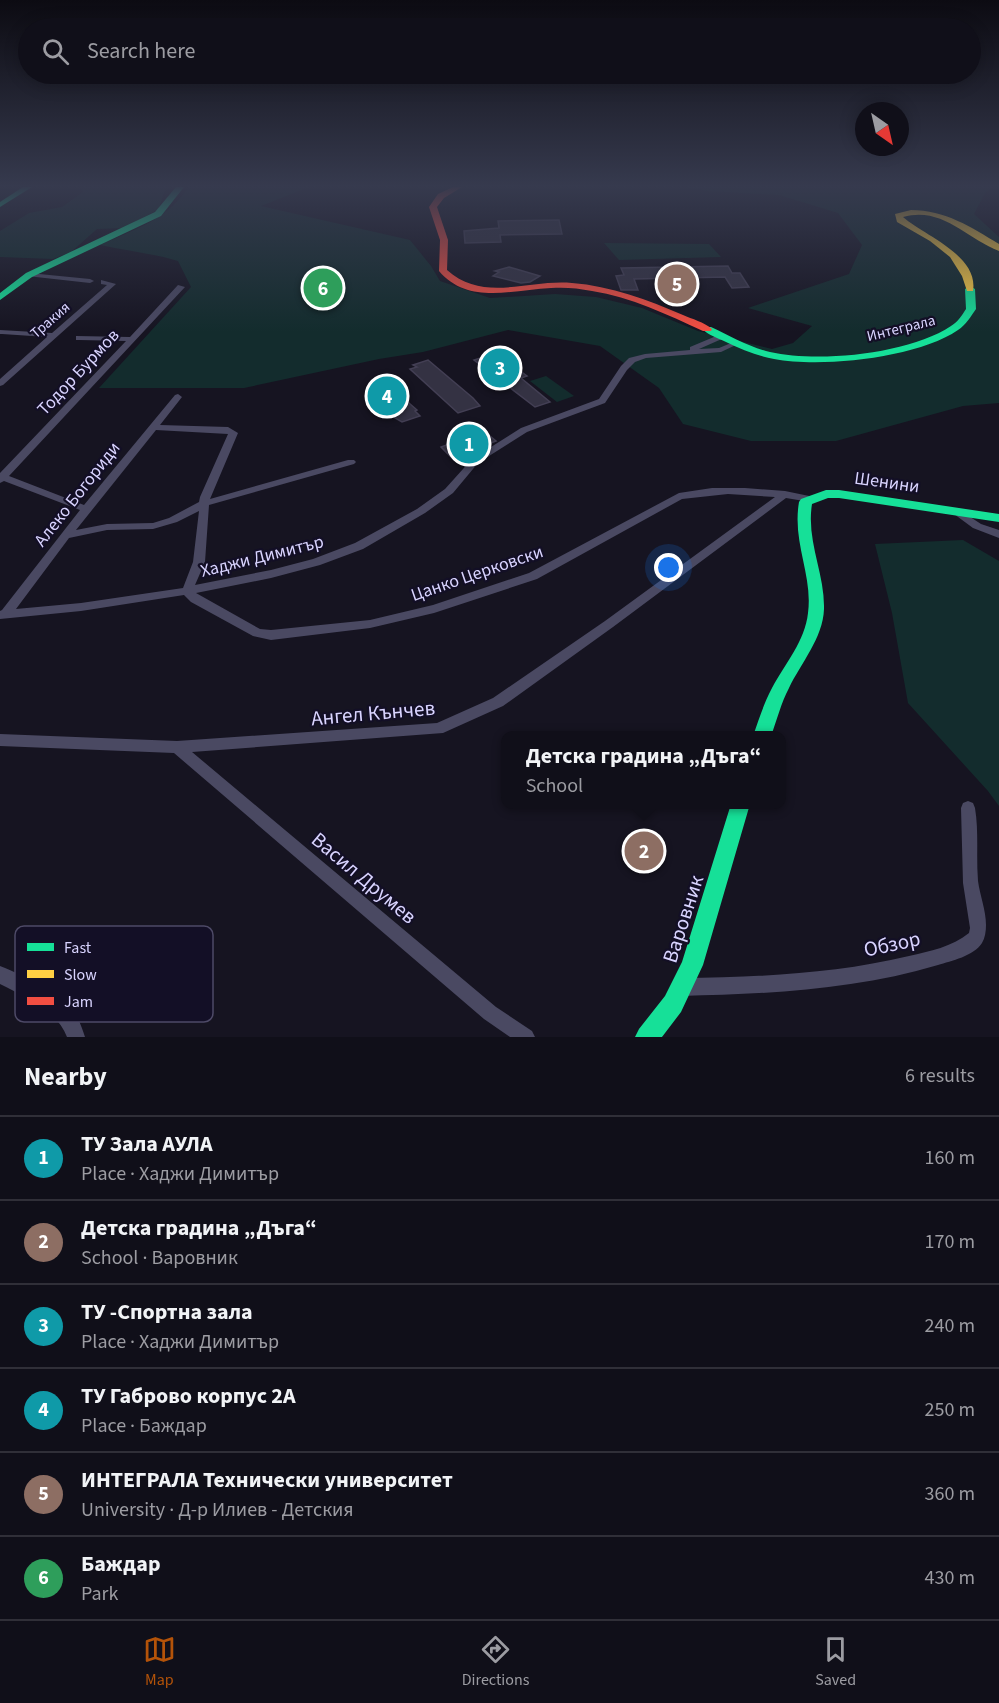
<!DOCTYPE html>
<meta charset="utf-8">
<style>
body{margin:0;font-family:"Source Sans 3",sans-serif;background:#1e1d26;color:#f1f3f6}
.compass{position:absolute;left:855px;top:102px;width:54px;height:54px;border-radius:50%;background:#100f19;box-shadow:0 3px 15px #0003;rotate:146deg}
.you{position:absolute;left:669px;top:568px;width:21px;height:21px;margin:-15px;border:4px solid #fff;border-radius:50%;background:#1a73e8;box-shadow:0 0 0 9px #1a73e833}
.badge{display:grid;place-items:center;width:39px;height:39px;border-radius:50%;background:#b45309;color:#fff;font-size:20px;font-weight:700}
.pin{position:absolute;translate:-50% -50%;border:3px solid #fff;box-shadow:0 2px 6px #0006}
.popup{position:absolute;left:501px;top:731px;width:285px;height:78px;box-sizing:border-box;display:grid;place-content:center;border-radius:12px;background:#100f19;filter:drop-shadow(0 2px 4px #0005);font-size:20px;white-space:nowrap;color:#9c9ca2}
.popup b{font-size:22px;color:#f1f3f6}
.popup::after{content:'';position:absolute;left:50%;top:100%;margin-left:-12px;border:12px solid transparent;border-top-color:#100f19}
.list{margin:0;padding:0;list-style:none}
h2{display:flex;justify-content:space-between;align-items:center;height:78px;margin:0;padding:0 24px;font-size:26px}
h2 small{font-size:20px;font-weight:400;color:#9c9ca2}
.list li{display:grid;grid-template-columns:39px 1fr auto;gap:18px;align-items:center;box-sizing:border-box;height:84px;padding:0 24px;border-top:2px solid #302f38}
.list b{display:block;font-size:22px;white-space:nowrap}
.list p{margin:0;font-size:20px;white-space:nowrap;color:#9c9ca2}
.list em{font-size:20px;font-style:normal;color:#9c9ca2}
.icon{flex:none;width:33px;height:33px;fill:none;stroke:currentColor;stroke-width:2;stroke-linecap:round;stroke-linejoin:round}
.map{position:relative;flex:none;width:999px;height:1037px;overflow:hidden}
.search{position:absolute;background:#100f19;box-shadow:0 3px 15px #0003;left:18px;right:18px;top:18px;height:66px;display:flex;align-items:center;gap:15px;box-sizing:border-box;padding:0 21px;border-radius:33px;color:#9c9ca2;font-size:22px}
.sheet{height:582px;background:#100f19}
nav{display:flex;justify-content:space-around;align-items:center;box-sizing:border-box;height:84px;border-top:2px solid #302f38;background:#100f19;font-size:16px;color:#9c9ca2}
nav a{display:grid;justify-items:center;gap:3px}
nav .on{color:#b45309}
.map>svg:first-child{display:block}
.green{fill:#132c2d}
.building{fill:#343243;stroke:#433f54;stroke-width:1.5}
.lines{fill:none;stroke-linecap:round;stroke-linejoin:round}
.street{fill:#4a4962;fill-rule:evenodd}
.fast{fill:#16e098;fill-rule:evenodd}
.slow{fill:#ffcf43;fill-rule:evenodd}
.jam{fill:#f24e42;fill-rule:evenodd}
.labels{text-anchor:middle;stroke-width:4.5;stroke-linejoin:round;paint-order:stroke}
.far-street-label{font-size:15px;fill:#d9d4ff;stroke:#130f26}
.street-label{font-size:18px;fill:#d9d4ff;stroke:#130f26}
.near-street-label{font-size:21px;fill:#d9d4ff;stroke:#130f26}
.key{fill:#130f26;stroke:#4e4a67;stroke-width:1.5}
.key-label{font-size:16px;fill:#d9d4ff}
</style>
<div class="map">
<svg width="999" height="1037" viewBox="0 0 999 1037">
<rect width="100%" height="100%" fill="#161421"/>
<g class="green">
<path d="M81,187H170L164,192L159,209L124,228L97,229L71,252L53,259L0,257V231L29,213L62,207L83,192Z"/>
<path d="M189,187H309L261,206L410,240L431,266L440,281L490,298L555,294L596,297L642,308L698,331L772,349L793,343L812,326L748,308L849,274L862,245L838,213L779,195L708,191L685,187H993L985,193L974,214L999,237V403L963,406L836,441H751L683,424L659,388L600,346L508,330L423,352L379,359L244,388H99L191,287L178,261C152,253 126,251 100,245C136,229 166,220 189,187Z"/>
<path d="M604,243L709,244L721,257L619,260Z"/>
<path d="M546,376L574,396L557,402L530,381Z"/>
<path d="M963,540L999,561V806L988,791L908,703L892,613L875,544Z"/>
</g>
<g class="building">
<path d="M559,220L562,234L500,235L501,242L465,243L464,231L499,228L498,221Z"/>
<path d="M728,266L732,273H740L749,287L732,288L725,277L634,279L638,290H621L616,276L624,275L621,268Z"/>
<path d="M509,267L516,269L540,276L530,282L521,283L493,276L499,272L495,271Z"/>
<path d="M496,353L527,376L521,378L550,402L535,407L474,360Z"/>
<path d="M428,360L473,398L480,406L458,413L410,369L417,367L413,365Z"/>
<path d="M386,383L417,410L415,411L420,416L402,422L395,418L369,388Z"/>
<path d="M484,431L496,441L452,458L441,447Z"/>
</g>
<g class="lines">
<g class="street">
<path d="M29,273L90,279L94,281L90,283L27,276L26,275Z"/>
<path d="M101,280L116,284L3,385L0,386V379L47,337L2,334H0V330L52,333L107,285L101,284Z"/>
<path d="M178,285L185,287L9,476L84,505L175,395L178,394L182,397L160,425L228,427L238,433L210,499L348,460H354L356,462L354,464L209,505L205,562L195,585L271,570L313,559L355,543L417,509L445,489L472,459L521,428L599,399L621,366L629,358L645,354L690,350V347L721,334H724V338L699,349L719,348L736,341L740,343L721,352L646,358L635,362L627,370L605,403L527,432L478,463L453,493L425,513L363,549L320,565L271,578L196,593L260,629L271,630L370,620L433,605L529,573L679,493L712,488H745L785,491L814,497L815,499L810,502L786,498L613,627L503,706L443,733L192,752L496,1007L532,1031L535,1037H510L484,1019L174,753L0,746V734L177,741L437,723L493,698L605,621L775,497L728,494L682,499L537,579L434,613L370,628L271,640L253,636L191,602L184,595L81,611L0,619V611L2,610L80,510L4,481L0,483V473L126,341L79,340H76V336L130,337ZM156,430L228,434L200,497L199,502L169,518L153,523L107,524L76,530ZM199,511L193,562L183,588L81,603L16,609L69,538L107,530L153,529L177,522Z"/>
<path d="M958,509L981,524L999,530V538L973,528L954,514L953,512L954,510Z"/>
<path d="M968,801L973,803L975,808C979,832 976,856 978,881C980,896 986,910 986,925C986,931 985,938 982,943C974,956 951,961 938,965C854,990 768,994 681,996L675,993L672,987L675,981L681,978C758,977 834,974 909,956C930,951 952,947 969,933L970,928L963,883L961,808L963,803Z"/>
<path d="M0,966C27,977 63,993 78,1019C81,1025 83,1031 85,1037H67C56,1009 25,997 0,984Z"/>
</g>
<g class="fast">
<path d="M23,187H32L0,207V202Z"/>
<path d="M176,187H184L161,216L32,277L0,300V293L26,273L155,212Z"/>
<path d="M970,286L975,289L976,309C971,316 966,325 958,330C917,358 822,368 774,359C757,356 741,349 726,342C718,338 708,335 702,329L703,327H711C730,336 749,347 770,352C819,363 909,354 951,326C958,322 962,315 966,309L965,289Z"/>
<path d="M826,490H839L999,514V522L839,498H828L812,504C806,541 825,573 824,609C823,638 801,663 789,688C781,703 777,720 771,736H753C759,719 764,703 772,688C785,664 805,641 808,613C813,575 792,543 799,502L801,499Z"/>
<path d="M731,804H750L703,965L681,1012L662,1037H635L639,1029L665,996L682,962Z"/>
</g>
<path class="slow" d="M911,210C945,210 971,227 999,244V251C966,238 942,206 903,217C923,235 979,255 973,291H967L962,276L950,257L930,241L897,222L895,214Z"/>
<path class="jam" d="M453,187H462L444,198L437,207L448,240L447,270C484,303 528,279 572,283C611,286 648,300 683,315C692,319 704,322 712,329L711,331H703C668,315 631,297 592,291C578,288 564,287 551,288C511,290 468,305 439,271L440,240L429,207L438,194Z"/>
</g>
<linearGradient id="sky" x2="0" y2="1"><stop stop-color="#0c0b12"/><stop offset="0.56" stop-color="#363a4e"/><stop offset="1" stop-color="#363a4e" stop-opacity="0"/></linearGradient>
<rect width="999" height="332" fill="url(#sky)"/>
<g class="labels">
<g class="far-street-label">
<text transform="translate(50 320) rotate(-41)" y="5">Тракия</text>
<text transform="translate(901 328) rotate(-14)" y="5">Интеграла</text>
</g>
<g class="street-label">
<text transform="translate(78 372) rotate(-47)" y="6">Тодор Бурмов</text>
<text transform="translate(887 482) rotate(8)" y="6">Шенини</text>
<text transform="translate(77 494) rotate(-52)" y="6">Алеко Богориди</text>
<text transform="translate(262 556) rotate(-14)" y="6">Хаджи Димитър</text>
<text transform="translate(477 573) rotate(-19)" y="6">Цанко Церковски</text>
</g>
<g class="near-street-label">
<text transform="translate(373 713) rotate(-5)" y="7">Ангел Кънчев</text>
<text transform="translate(364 878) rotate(40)" y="7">Васил Друмев</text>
<text transform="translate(683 919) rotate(-72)" y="7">Варовник</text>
<text transform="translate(892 944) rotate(-12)" y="7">Обзор</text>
</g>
</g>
<rect x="15" y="926" width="198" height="96" rx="9" class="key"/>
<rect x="27" y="943" width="27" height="8" fill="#16e098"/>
<rect x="27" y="970" width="27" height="8" fill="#ffcf43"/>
<rect x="27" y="997" width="27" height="8" fill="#f24e42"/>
<g class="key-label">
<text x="64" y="953">Fast</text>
<text x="64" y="980">Slow</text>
<text x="64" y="1007">Jam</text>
</g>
</svg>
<svg class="compass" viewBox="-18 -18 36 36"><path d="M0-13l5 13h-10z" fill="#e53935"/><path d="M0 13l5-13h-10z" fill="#9c9ca2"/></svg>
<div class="you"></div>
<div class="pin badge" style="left:469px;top:444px;background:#0f9aa8">1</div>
<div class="pin badge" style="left:644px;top:851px;background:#8d6e63">2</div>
<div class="popup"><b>Детска градина „Дъга“</b>School</div>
<div class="pin badge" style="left:500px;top:368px;background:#0f9aa8">3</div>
<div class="pin badge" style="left:387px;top:396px;background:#0f9aa8">4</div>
<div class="pin badge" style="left:677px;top:284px;background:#8d6e63">5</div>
<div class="pin badge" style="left:323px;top:288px;background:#2e9e5b">6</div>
<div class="search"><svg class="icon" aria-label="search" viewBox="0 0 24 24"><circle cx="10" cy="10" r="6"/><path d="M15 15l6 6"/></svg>Search here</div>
</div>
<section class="sheet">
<h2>Nearby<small>6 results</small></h2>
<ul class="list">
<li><span class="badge" style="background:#0f9aa8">1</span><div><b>ТУ Зала АУЛА</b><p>Place · Хаджи Димитър</p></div><em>160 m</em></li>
<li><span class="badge" style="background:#8d6e63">2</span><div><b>Детска градина „Дъга“</b><p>School · Варовник</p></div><em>170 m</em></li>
<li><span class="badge" style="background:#0f9aa8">3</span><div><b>ТУ -Спортна зала</b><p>Place · Хаджи Димитър</p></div><em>240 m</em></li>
<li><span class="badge" style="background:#0f9aa8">4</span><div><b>ТУ Габрово корпус 2А</b><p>Place · Баждар</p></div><em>250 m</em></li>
<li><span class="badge" style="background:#8d6e63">5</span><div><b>ИНТЕГРАЛА Технически университет</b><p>University · Д-р Илиев - Детския</p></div><em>360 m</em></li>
<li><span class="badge" style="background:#2e9e5b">6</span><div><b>Баждар</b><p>Park</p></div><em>430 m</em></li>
</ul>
</section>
<nav>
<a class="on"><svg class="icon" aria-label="map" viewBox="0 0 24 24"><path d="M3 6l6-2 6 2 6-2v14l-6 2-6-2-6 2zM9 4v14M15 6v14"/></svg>Map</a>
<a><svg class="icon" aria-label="directions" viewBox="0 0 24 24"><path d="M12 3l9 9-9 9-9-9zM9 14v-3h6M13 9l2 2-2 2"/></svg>Directions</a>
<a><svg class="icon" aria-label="saved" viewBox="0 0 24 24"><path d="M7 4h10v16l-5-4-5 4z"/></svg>Saved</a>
</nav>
